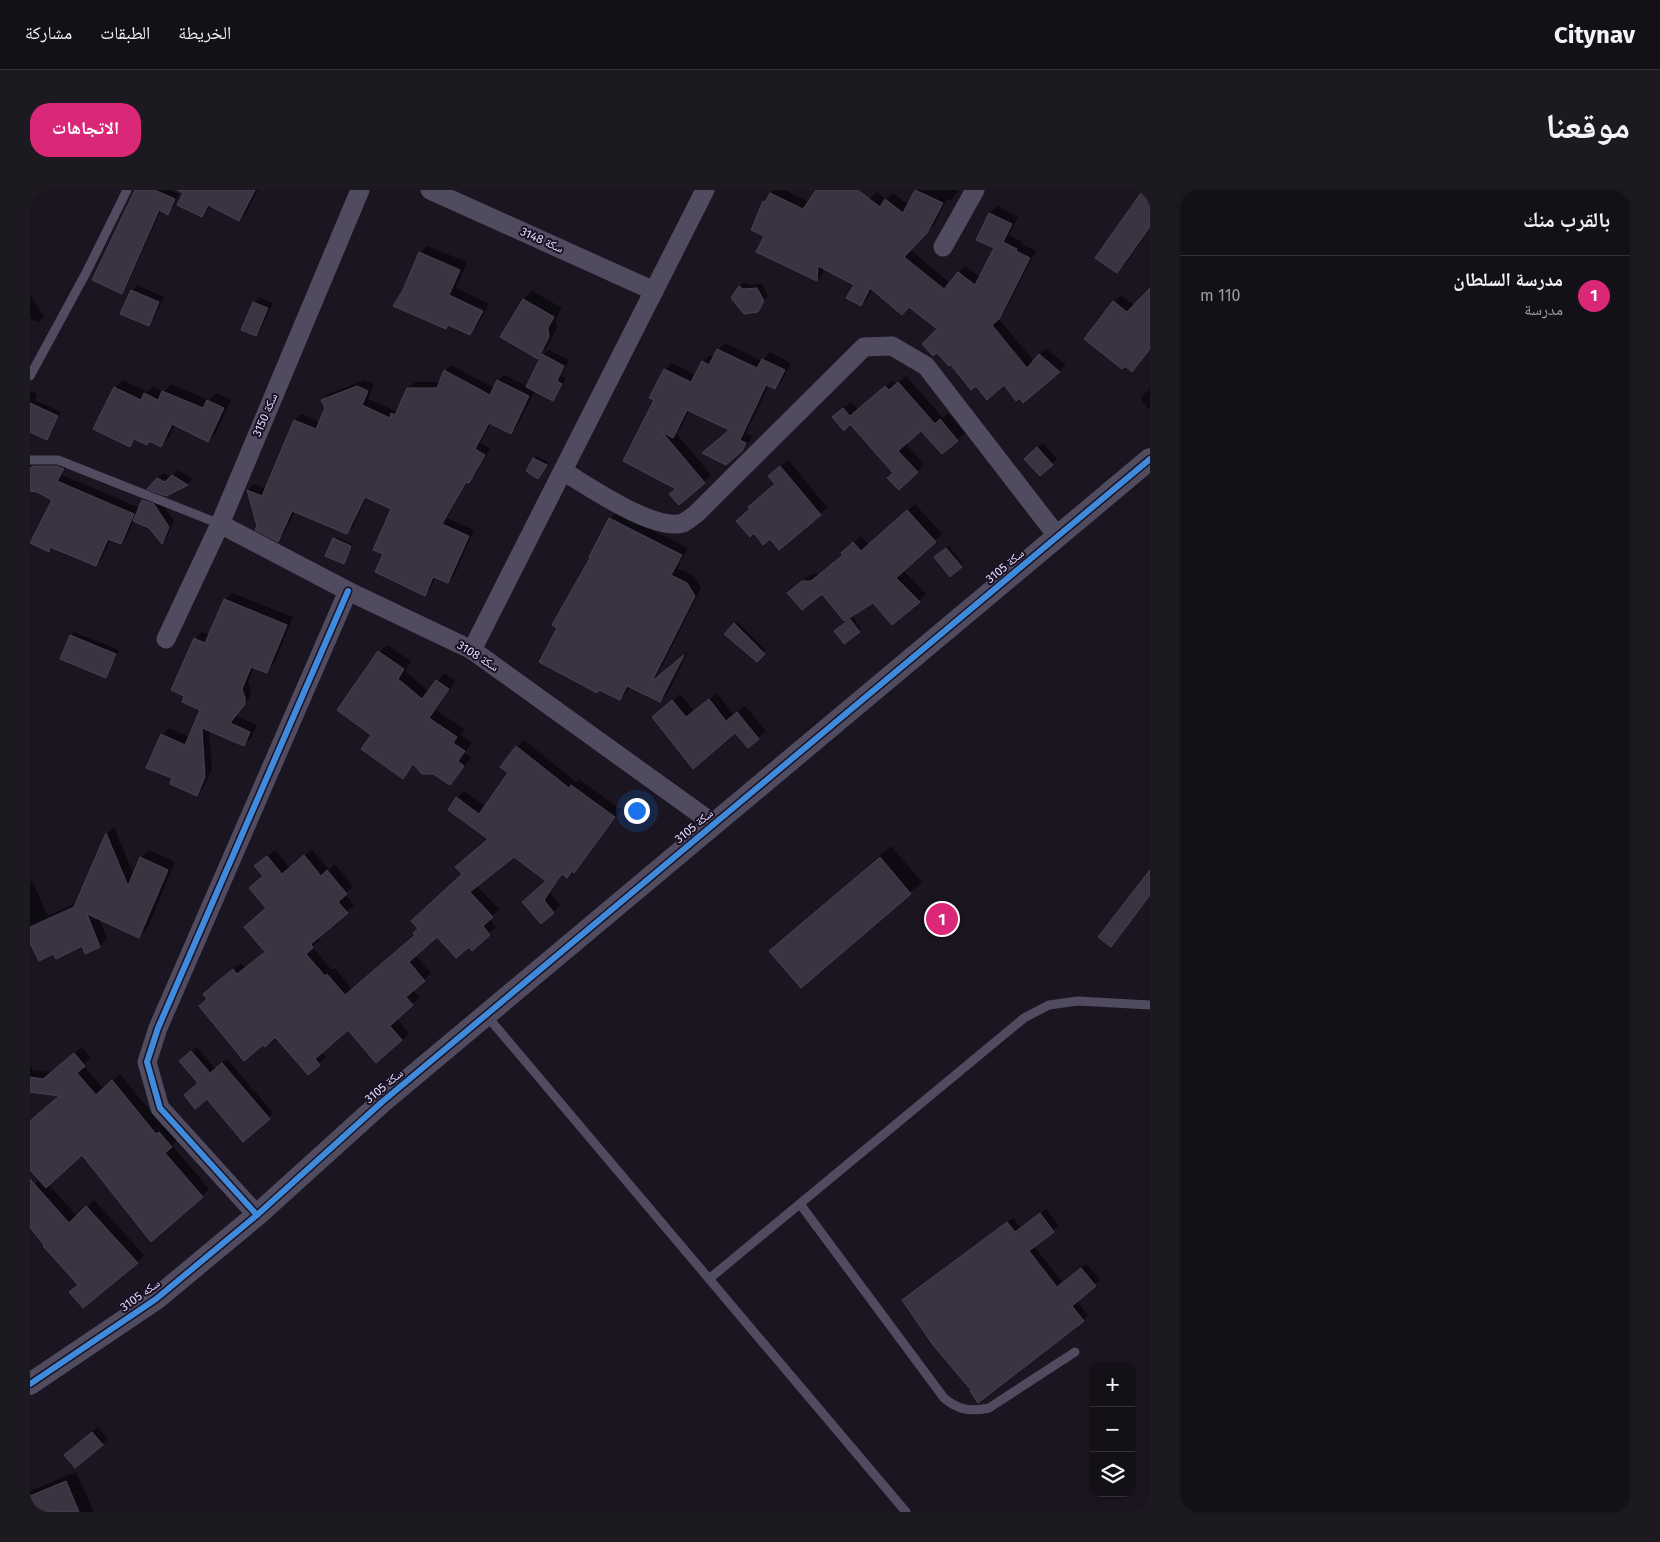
<!DOCTYPE html>
<html lang="ar">
<meta charset="utf-8">
<style>
body{margin:0;font-family:"Fira Sans","Noto Naskh Arabic",sans-serif;background:#1d1921;color:#f1f3f6;direction:rtl}
.controls{position:absolute;right:15px;bottom:15px;display:grid;overflow:hidden;border-radius:10px;box-shadow:0 1px 4px #0004}
.controls button{width:45px;height:45px;display:grid;place-items:center;padding:0;border:0;border-bottom:1px solid #333037;background:#141018;color:#f1f3f6;font:25px sans-serif}
.you{position:absolute;left:606px;top:620px;width:18px;height:18px;margin:-12px;border:4px solid #fff;border-radius:50%;background:#1a73e8;box-shadow:0 0 0 8px #1a73e833}
.badge{display:grid;place-items:center;width:32px;height:32px;border-radius:50%;background:#db2777;color:#fff;font-size:16px;font-weight:700}
.pin{position:absolute;translate:-50% -50%;border:2px solid #fff;box-shadow:0 1px 5px #0006}
.list{margin:0;padding:0;list-style:none}
h2{display:flex;justify-content:space-between;align-items:center;height:65px;margin:0;padding:0 20px;font-size:21px}
h2 small{font-size:16px;font-weight:400;color:#9d9da2}
.list li{display:grid;grid-template-columns:32px 1fr auto;gap:15px;align-items:center;box-sizing:border-box;height:80px;padding:0 20px;border-top:1px solid #333037}
.list b{display:block;font-size:19px;white-space:nowrap}
.list p{margin:0;font-size:16px;white-space:nowrap;color:#9d9da2}
.list em{font-size:16px;font-style:normal;color:#9d9da2}
.icon{flex:none;width:28px;height:28px;fill:none;stroke:currentColor;stroke-width:2;stroke-linecap:round;stroke-linejoin:round}
.map{position:relative;flex:none;width:1120px;height:1322px;overflow:hidden;direction:ltr;border-radius:20px}
header{display:flex;align-items:center;gap:30px;box-sizing:border-box;height:70px;padding:0 25px;background:#141018;border-bottom:1px solid #333037}
header strong{font-size:24px}
nav{display:flex;gap:28px;margin-inline-start:auto;font-size:18px}
.intro{display:flex;align-items:center;justify-content:space-between;box-sizing:border-box;height:120px;padding:0 30px}
h1{margin:0;font-size:35px}
.button{padding:12px 22px;border-radius:20px;background:#db2777;color:#fff;font-size:18px;font-weight:700}
main{display:flex;gap:30px;padding:0 30px}
aside{flex:1;background:#141018;border-radius:20px;box-shadow:0 1px 4px #0004}
.map>svg:first-child{display:block}
.shadow{fill:#0007}
.building{fill:#393342;stroke:#484153}
.lines{fill:none;stroke-linecap:round;stroke-linejoin:round}
.service{stroke:#504b5f;stroke-width:9}
.minor{stroke:#504b5f;stroke-width:19}
.tertiary{stroke:#504b5f;stroke-width:22}
.cycleway-casing{stroke:#191124;stroke-width:9}
.cycleway{stroke:#408adc;stroke-width:6}
.labels{text-anchor:middle;stroke-width:4;stroke-linejoin:round;paint-order:stroke}
.street-label{font-size:12px;fill:#e4d8fb;stroke:#191124}
</style>
<header>
<strong>Citynav</strong>
<nav><a>الخريطة</a><a>الطبقات</a><a>مشاركة</a></nav>
</header>
<div class="intro"><h1>موقعنا</h1><a class="button">الاتجاهات</a></div>
<main>
<aside>
<h2>بالقرب منك<small></small></h2>
<ul class="list">
<li><span class="badge">1</span><div><b>مدرسة السلطان</b><p>مدرسة</p></div><em>110 m</em></li>
</ul>
</aside>
<div class="map">
<svg width="1120" height="1322" viewBox="0 0 1120 1322">
<rect width="100%" height="100%" fill="#1a1520"/>
<g class="shadow">
<path d="M106,0H140L149,4L142,19L138,24L131,20L96,98L91,102Z"/>
<path d="M156,0H228L216,23L209,30L181,15L172,26Z"/>
<path d="M744,0H755L779,12L788,0H815L840,9L847,2L856,10L863,3L879,15L886,0H929L920,11L917,9L904,35L880,59L920,93L935,76L950,87L966,58L960,23L967,16L988,27L979,45L993,52L992,54L1006,61L975,121L968,128L1004,171L1016,158L1036,175L993,211L879,116L842,99L838,108L831,115L826,95L794,77L793,83L787,90L735,46L722,39L734,11Z"/>
<path d="M1115,0H1120V39L1096,73L1087,82Z"/>
<path d="M397,56L437,72L426,98L459,114L447,136L440,143L419,134L416,138L374,100L390,63Z"/>
<path d="M714,92L718,95L732,94L738,105L732,116L727,121L710,97Z"/>
<path d="M107,95L134,107L124,129L119,135L102,101Z"/>
<path d="M1120,100V159L1102,180L1084,112L1091,105L1105,116Z"/>
<path d="M502,101L532,118L526,129L527,138L516,159L507,167L472,147L494,109Z"/>
<path d="M0,105L14,126L8,132L0,128Z"/>
<path d="M229,107L243,113L231,139L226,145L224,113Z"/>
<path d="M695,153L732,171L740,162L761,173L752,191L745,198L739,195L716,243L722,246L719,252L711,260L700,239L660,219L650,239L646,243L681,285L649,313L647,298L594,270L625,210L635,180L642,173L666,185L673,172L680,165L684,167L688,160Z"/>
<path d="M519,160L539,170L531,186L536,188L528,204L523,209L505,200L487,236L481,243L461,233L450,253L460,258L445,286L437,291L417,328L444,340L424,386L418,392L406,387L401,398L394,404L362,318L337,306L323,337L316,343L265,321L254,344L248,350L229,336L218,300L224,294L236,299L265,230L271,224L290,232L296,218L292,210L299,204L334,190L344,194L338,209L365,221L369,218L378,198L385,192H411L415,181L421,175L464,198L468,191L474,185L497,196L513,165Z"/>
<path d="M876,186L913,228L918,223L935,243L912,262L891,239L875,253L894,274L887,282L864,283L810,220L821,212L828,220L863,190L866,194Z"/>
<path d="M93,190L117,202L123,196L134,202L141,194L179,210L186,203L201,210L186,243L178,251L145,235L139,247L131,255L120,250L116,254L106,249L100,256L85,197Z"/>
<path d="M1120,199V217L1118,219L1112,211V206Z"/>
<path d="M0,201L7,204L5,210L31,222L21,244L17,248L0,241Z"/>
<path d="M1013,253L1027,269L1010,285L1001,263Z"/>
<path d="M506,266L518,272L510,285L504,269Z"/>
<path d="M758,270L797,317L790,324L721,319L746,294L747,279Z"/>
<path d="M11,271L39,273L32,285L110,318L113,311L119,305L129,309L144,331L137,347L132,352L120,337L104,330L97,347L91,353L81,348L72,369L66,375L22,356L18,360L24,310L7,301L0,300V275Z"/>
<path d="M148,280L162,289L157,294L136,305L127,289L133,283L141,287Z"/>
<path d="M885,314L912,344L873,380L896,404L889,411H844L792,402L759,403L781,384H790L814,364L820,356L831,346L839,355Z"/>
<path d="M587,322L658,358L647,378L664,386L671,398L626,488L658,462L637,504L630,511L600,496L597,502L590,509L562,368L580,329Z"/>
<path d="M306,347L323,354L313,373L304,349Z"/>
<path d="M919,356L933,374L921,385L906,367Z"/>
<path d="M202,403L263,427L244,474L237,481L224,477L218,492L221,501L220,507L206,526L227,535L221,548L214,555L179,540L182,579L174,597L167,604L144,588L132,545L139,538L160,547L172,520L165,449L172,442L180,445L195,410Z"/>
<path d="M823,427L831,439L814,453L808,439Z"/>
<path d="M707,432L736,460L727,470L696,444Z"/>
<path d="M44,442L89,460L79,482L76,486L41,446Z"/>
<path d="M357,455L381,471L375,481L399,501L414,483L425,491L406,520L434,539L430,545L442,553L434,563L441,568L420,594L403,582L385,574L373,587L343,545L349,462Z"/>
<path d="M687,503L704,525L715,516L736,541L718,556L705,541L663,577L631,520L650,504L664,521Z"/>
<path d="M494,550L546,592L549,589L591,620L551,674L537,687L533,684L520,703L531,715L512,732L494,712L517,690L484,666L446,695L469,719L459,729L466,737L442,759L439,756L407,745L385,765L401,783L383,800L390,807L366,828L379,843L372,850L319,838L292,862L296,867L278,883L245,846L178,808L181,797L211,773L215,778L236,761L237,718L233,670L245,660L260,678L282,659L299,680L305,674L323,696L315,704L324,715L287,747L290,750L282,757L302,780L305,778L322,799L386,744L460,648L427,608L434,601L455,616L480,583L487,557Z"/>
<path d="M84,637L104,685L111,668L119,660L145,672L117,739L109,747L69,728L77,749L70,756L56,762L53,754L24,762L0,749V692L2,691L18,726L48,712L77,644Z"/>
<path d="M861,656L892,692L771,796L752,750Z"/>
<path d="M52,857L61,868L53,875L74,899L90,884L134,938L136,935L148,949L142,955L179,999L172,1006L52,963L18,994L47,1026L64,1010L114,1065L107,1072L49,1094L0,1040V997L10,989L0,978V929L1,931L31,905L0,901V874L3,880L22,882Z"/>
<path d="M167,857L185,879L197,869L243,923L239,928L156,866Z"/>
<path d="M1016,1019L1029,1036L1004,1056L1033,1093L1057,1074L1070,1090L1047,1111L1058,1125L1053,1130L942,1200L879,1106L983,1028L991,1038Z"/>
<path d="M68,1237L78,1249L45,1276L41,1259Z"/>
<path d="M46,1282L64,1322H0V1301Z"/>
</g>
<g class="building">
<path d="M105,0H125L145,9L138,25L129,20L92,104L62,90Z"/>
<path d="M147,0H225L209,31L178,15L172,27L147,15L153,3Z"/>
<path d="M786,0H828L850,17L855,9L873,23L885,0L913,13L897,43L874,67L914,99L928,82L945,95L964,58L946,50L959,23L982,34L973,52L987,59L986,61L1000,68L969,129L962,135L997,178L1009,164L1030,182L993,213L990,208L986,211L974,195L957,210L946,196L941,200L920,174L919,176L907,163L903,166L892,154L907,139L879,117L872,125L840,98L831,116L816,108L824,95L788,76L787,91L726,62L734,46L721,40L733,11L735,12L740,3L773,19Z"/>
<path d="M1113,0H1120V37L1087,83L1065,68Z"/>
<path d="M389,62L430,80L419,105L453,121L440,145L418,135L416,139L363,116L373,100Z"/>
<path d="M709,96L713,99L727,98L734,111L728,122L714,124L701,108Z"/>
<path d="M1120,98V159L1102,182L1095,176L1092,179L1054,149L1083,111L1097,122Z"/>
<path d="M101,100L129,112L119,136L90,124Z"/>
<path d="M493,109L524,127L518,138L519,147L508,169L470,147Z"/>
<path d="M223,112L238,118L226,146L211,140Z"/>
<path d="M687,159L727,178L732,169L755,180L745,199L736,195L710,250L716,253L712,261L696,275L672,263L699,240L657,220L643,248L632,242L675,293L649,315L639,304L646,299L593,271L624,210L619,208L634,179L661,192L672,171L679,175Z"/>
<path d="M512,164L534,176L527,191L532,194L523,211L496,197Z"/>
<path d="M414,180L460,205L467,190L499,206L481,244L459,233L445,259L455,265L439,293L436,292L412,334L439,346L418,393L403,387L395,406L345,382L353,364L343,360L361,319L335,307L317,344L262,321L248,352L225,340L227,336L217,300L232,306L264,230L286,239L295,218L291,210L327,196L338,201L332,215L360,228L361,223L365,225L377,198H407Z"/>
<path d="M868,192L905,234L910,229L928,251L912,264L891,241L868,261L888,282L869,300L857,288L863,283L820,234L814,241L802,227L813,218L820,226L855,196L859,200Z"/>
<path d="M84,197L111,210L114,203L128,210L132,201L173,218L177,210L194,218L178,252L142,234L131,257L119,251L117,255L104,249L100,257L63,239Z"/>
<path d="M0,213L28,226L17,250L0,242Z"/>
<path d="M1007,257L1023,275L1010,286L994,269Z"/>
<path d="M503,268L517,275L508,289L496,281Z"/>
<path d="M3,276H27L34,279L27,291L104,324L91,354L78,349L66,376L20,357L19,362L0,353L22,310L7,302L0,301V278Z"/>
<path d="M750,276L791,325L749,360L740,349L733,355L724,343L720,347L706,331L720,319L718,317L745,294L738,286Z"/>
<path d="M142,285L158,295L136,306L117,299L127,288L135,292Z"/>
<path d="M112,310L124,314L139,337L132,354L119,338L103,331Z"/>
<path d="M877,320L906,352L866,388L890,412L862,435L843,413L814,431L792,404L772,420L757,403L772,391H781L813,365L811,363L823,352L831,361Z"/>
<path d="M579,328L652,365L641,385L657,393L665,406L622,491L654,465L630,512L597,496L590,510L569,500L567,503L509,472L527,438L522,435L560,368L559,367Z"/>
<path d="M303,348L321,356L314,374L295,366Z"/>
<path d="M916,358L932,377L920,387L904,367Z"/>
<path d="M194,409L257,435L237,483L221,477L212,499L215,508V514L200,533L220,542L214,556L172,538L175,587L167,606L140,594L142,588L116,578L131,544L155,555L170,520L152,512L154,506L141,500L164,448L175,453Z"/>
<path d="M820,429L830,442L814,454L804,441Z"/>
<path d="M704,433L735,464L727,472L694,444Z"/>
<path d="M40,445L86,464L76,488L30,469Z"/>
<path d="M348,461L374,479L368,489L392,509L406,490L419,499L399,528L427,547L423,553L435,561L428,571L434,576L420,595L403,584H392L383,574L373,589L331,559L341,545L307,520Z"/>
<path d="M679,509L696,531L707,522L729,549L718,558L705,543L663,579L622,527L642,510L656,527Z"/>
<path d="M486,556L539,598L541,595L585,627L544,683L542,681L537,688L532,684L514,710L524,723L511,734L492,712L516,691L484,667L440,702L463,727L453,736L460,745L442,761L439,757L426,768L407,747L379,772L395,791L376,807L383,815L360,836L372,850L346,873L318,840L285,869L290,875L278,885L245,847L235,857L233,855L214,871L169,816L177,809L173,804L187,792L203,779L207,784L235,762L214,737L236,718L219,698L233,686L224,676L237,666L252,684L274,665L291,686L297,680L317,704L308,712L318,723L281,754L283,758L276,764L295,786L297,784L315,805L385,745L383,743L388,739L381,731L432,684L425,677L458,649L418,620L426,607L449,624L478,583L470,577Z"/>
<path d="M76,643L98,696L110,667L138,680L109,748L57,724L70,757L55,764L52,756L26,769L23,764L9,771L0,753V737L44,717Z"/>
<path d="M850,667L881,704L771,798L739,761Z"/>
<path d="M1120,680V705L1081,757L1068,747Z"/>
<path d="M161,861L180,883L192,873L240,929L213,952L177,909L165,919L154,905L168,893L149,871Z"/>
<path d="M44,863L55,876L47,883L66,905L82,890L126,944L129,942L142,957L135,963L173,1007L121,1052L52,965L16,998L0,980V931L29,906L0,902V887L13,889Z"/>
<path d="M0,989L39,1033L56,1016L108,1073L53,1118L39,1102L48,1095L13,1056L14,1055L0,1038Z"/>
<path d="M1010,1023L1024,1042L999,1061L1027,1097L1051,1078L1066,1096L1042,1116L1054,1131L948,1213L940,1201L941,1200L903,1155L872,1110L977,1032L985,1042Z"/>
<path d="M62,1242L73,1255L45,1278L34,1265Z"/>
<path d="M36,1291L49,1322H0V1306Z"/>
</g>
<g class="lines">
<g class="service">
<path d="M0,186L57,81L97,0"/>
<path d="M0,270H28L190,334"/>
<path d="M457,826L876,1322"/>
<path d="M770,1014L914,1208C928,1220 941,1222 959,1218L1045,1162"/>
<path d="M679,1089L994,828L1019,815L1048,811L1120,815"/>
</g>
<g class="minor">
<path d="M400,0L624,101"/>
<path d="M913,57L945,0"/>
<path d="M533,281C558,296 624,342 653,333C657,331 662,327 666,324L834,157L862,156L896,176L1028,347"/>
<path d="M190,334L318,401L442,460L684,634"/>
<path d="M136,449L190,334L330,0"/>
<path d="M442,460L675,0"/>
<path d="M227,1025L130,918L117,872L128,838L318,401"/>
</g>
<path class="tertiary" d="M0,1194L126,1109L227,1025L352,912L1120,269"/>
<defs>
<g id="cycleway">
<path d="M227,1025L130,918L117,872L128,838L318,401"/>
<path d="M0,1194L126,1109L227,1025L352,912L1120,269"/>
</g>
</defs>
<use href="#cycleway" class="cycleway-casing"/>
<use href="#cycleway" class="cycleway"/>
</g>
<g class="labels">
<g class="street-label">
<text transform="translate(512 50) rotate(24)" y="4">سكة 3148</text>
<text transform="translate(235 225) rotate(-67)" y="4">سكة 3150</text>
<text transform="translate(975 376) rotate(-40)" y="4">سكة 3105</text>
<text transform="translate(448 466) rotate(32)" y="4">سكة 3108</text>
<text transform="translate(664 636) rotate(-40)" y="4">سكة 3105</text>
<text transform="translate(354 896) rotate(-40)" y="4">سكة 3105</text>
<text transform="translate(110 1105) rotate(-36)" y="4">سكه 3105</text>
</g>
</g>
</svg>
<div class="controls">
<button>+</button>
<button>−</button>
<button><svg class="icon" aria-label="layers" viewBox="0 0 24 24"><path d="M12 4l9 5-9 5-9-5zM3 14l9 5 9-5"/></svg></button>
</div>
<div class="you"></div>
<div class="pin badge" style="left:912px;top:729px">1</div>
</div>
</main>
